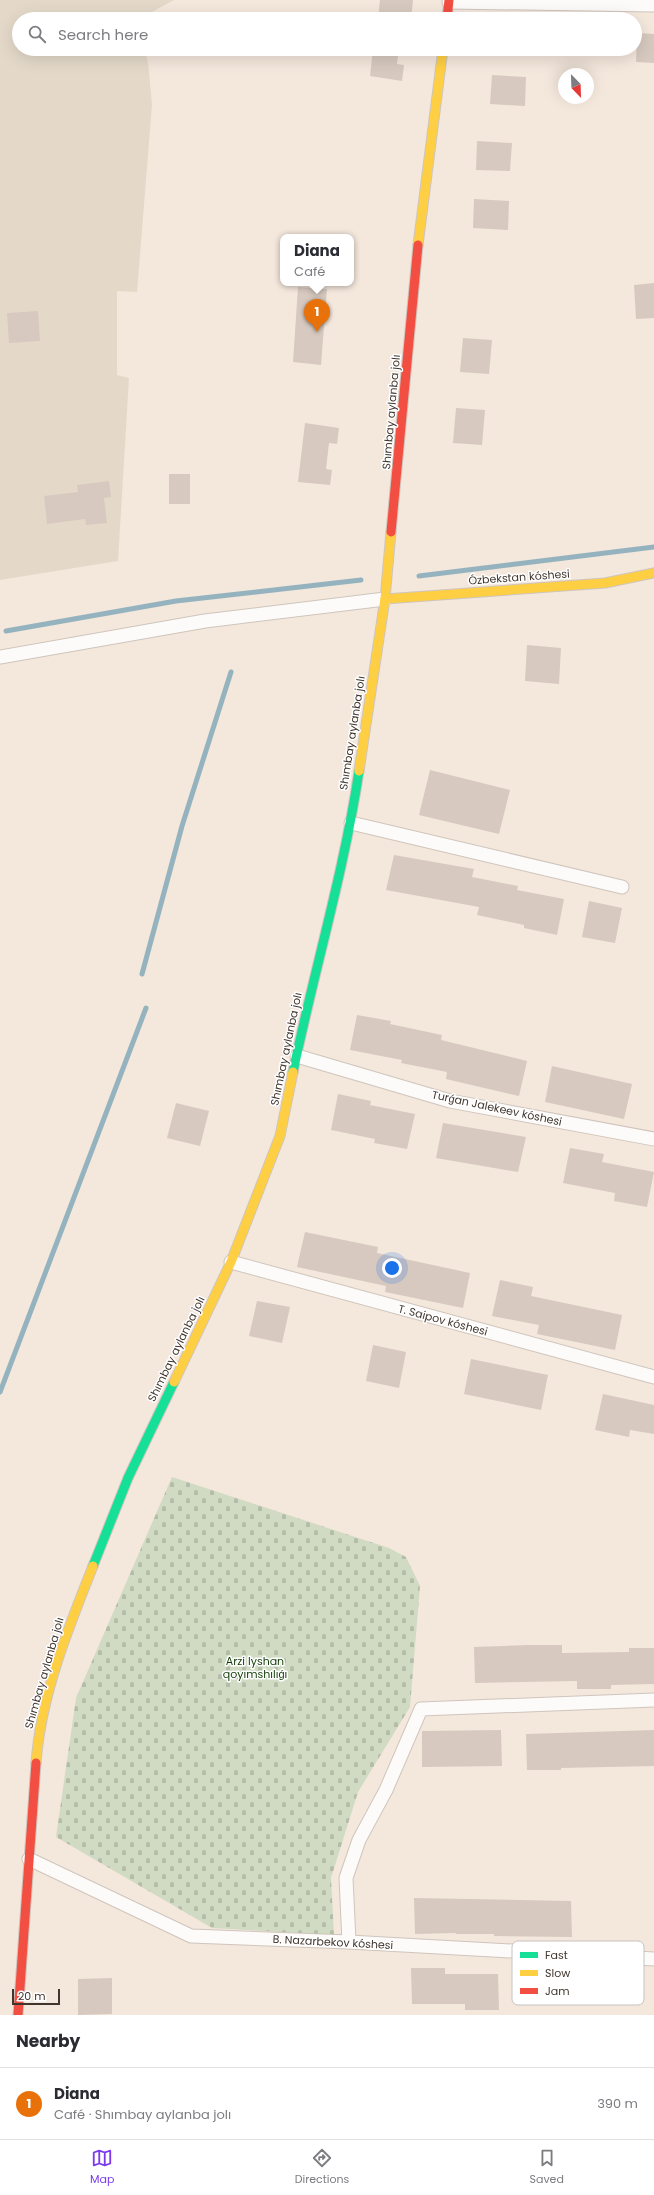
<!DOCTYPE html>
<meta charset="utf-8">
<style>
body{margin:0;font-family:Poppins,sans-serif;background:#f2f2f3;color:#2b2b33}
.compass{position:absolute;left:558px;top:68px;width:36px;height:36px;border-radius:50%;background:#fff;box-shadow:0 4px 16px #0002;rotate:157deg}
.scale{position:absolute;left:12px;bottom:10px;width:48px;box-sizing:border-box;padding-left:4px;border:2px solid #40362e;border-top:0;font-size:11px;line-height:14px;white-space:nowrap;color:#40362e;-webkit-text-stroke:3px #fff;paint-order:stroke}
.you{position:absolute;left:392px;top:1268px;width:14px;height:14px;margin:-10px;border:3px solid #fff;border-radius:50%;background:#1a73e8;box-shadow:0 0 0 6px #1a73e833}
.badge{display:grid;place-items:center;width:26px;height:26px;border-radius:50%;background:#7c3aed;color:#fff;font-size:13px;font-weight:700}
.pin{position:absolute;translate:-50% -33px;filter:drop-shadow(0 1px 2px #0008)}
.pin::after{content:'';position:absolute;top:21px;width:14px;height:12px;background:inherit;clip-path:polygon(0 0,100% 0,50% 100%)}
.popup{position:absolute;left:280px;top:234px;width:74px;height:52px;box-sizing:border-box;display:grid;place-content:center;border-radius:8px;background:#fff;filter:drop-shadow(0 1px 3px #0005);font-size:13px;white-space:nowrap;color:#7c7c81}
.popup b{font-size:15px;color:#2b2b33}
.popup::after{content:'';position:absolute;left:50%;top:100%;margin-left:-8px;border:8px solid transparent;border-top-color:#fff}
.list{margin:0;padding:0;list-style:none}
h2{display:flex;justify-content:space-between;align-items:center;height:52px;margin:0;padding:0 16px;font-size:17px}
h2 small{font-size:13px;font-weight:400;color:#7c7c81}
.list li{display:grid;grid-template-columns:26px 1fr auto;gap:12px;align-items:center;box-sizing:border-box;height:72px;padding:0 16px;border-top:1px solid #e1e1e2}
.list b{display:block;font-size:15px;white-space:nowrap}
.list p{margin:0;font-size:13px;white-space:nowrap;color:#7c7c81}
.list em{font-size:13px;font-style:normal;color:#7c7c81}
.icon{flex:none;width:22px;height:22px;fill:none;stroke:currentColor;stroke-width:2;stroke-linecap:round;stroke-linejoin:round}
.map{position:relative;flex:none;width:654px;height:2015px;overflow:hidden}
.search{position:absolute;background:#fff;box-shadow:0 4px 16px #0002;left:12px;right:12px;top:12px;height:44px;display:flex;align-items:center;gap:10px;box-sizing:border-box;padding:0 14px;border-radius:22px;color:#7c7c81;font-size:15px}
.sheet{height:124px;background:#fff}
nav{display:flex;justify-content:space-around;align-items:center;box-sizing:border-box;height:56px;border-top:1px solid #e1e1e2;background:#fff;font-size:11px;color:#7c7c81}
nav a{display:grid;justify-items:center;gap:2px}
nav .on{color:#7c3aed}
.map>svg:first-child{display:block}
.industrial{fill:#e4d9c9}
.cemetery{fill:url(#cemetery-stones)}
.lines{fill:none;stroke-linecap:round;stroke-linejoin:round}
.stream{stroke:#94b3bf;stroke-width:5}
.building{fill:#d7c9bf}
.street-casing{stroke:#cfc5bc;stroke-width:15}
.fast-casing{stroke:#cfc5bc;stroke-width:11}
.slow-casing{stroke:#cfc5bc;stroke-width:11}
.jam-casing{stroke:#cfc5bc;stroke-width:11}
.street{stroke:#fdfbfa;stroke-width:13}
.fast{stroke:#16e098;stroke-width:9}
.slow{stroke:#ffcf43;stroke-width:9}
.jam{stroke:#f24e42;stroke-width:9}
.labels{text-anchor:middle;stroke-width:3;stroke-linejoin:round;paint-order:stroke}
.street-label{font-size:11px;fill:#40362e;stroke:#fff}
.park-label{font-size:11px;fill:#113b06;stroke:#fff}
.key{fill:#fff;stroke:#c6c3c0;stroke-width:1}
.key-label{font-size:11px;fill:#40362e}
</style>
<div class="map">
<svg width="654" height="2015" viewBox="0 0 654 2015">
<defs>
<pattern id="cemetery-stones" width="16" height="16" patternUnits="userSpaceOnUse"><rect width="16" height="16" fill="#d1dbc3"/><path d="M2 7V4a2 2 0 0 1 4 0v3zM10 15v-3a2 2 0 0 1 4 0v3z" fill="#b4bda8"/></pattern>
</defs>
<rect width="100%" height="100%" fill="#f4e7dc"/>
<path class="industrial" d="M0,0H174L139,19H19V49H144L148,62L152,105L137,292L117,291V375L129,378L118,561L0,580Z"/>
<path class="cemetery" d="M172,1477L389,1548L406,1557L420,1586L410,1707L358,1792L331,1878L334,1935L212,1928L56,1837L76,1698Z"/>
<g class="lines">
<g class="stream">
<path d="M419,576L654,547"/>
<path d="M6,631L176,601L361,580"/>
<path d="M142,974L182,826L231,672"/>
<path d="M0,1392L146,1008"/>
</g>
</g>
<g class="building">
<path d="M380,0H413L411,19H378Z"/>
<path d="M637,33L654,34V63L636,62Z"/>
<path d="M373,49H399L397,64L404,65L402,81L370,76Z"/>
<path d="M492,75L526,77L525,106L490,104Z"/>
<path d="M477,141L512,143L510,171L476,170Z"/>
<path d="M474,199L509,201L508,230L473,228Z"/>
<path d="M654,283V318L636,319L634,285Z"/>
<path d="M298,287L327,289L321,365L293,362Z"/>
<path d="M38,311L40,341L9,343L7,313Z"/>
<path d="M463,338L492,340L489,374L460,372Z"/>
<path d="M456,408L485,410L482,445L453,443Z"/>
<path d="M305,423L339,428L337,444L329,443L326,469L332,470L330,485L298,482Z"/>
<rect x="169" y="474" width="21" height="30"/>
<path d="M109,481L111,497L104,498L107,523L86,525L85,519L47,524L44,496L78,492L77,485Z"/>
<path d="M527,645L561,648L559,684L525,681Z"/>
<path d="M430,770L510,790L499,834L419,815Z"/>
<path d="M394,855L474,869L472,877L518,886L517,890L564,899L557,935L524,928V925L477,915L479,907L386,890Z"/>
<path d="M589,901L622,908L615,943L582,937Z"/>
<path d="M357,1015L391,1021L390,1024L442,1035L441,1040L527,1061L519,1096L446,1079L447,1072L401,1063L402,1060L350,1050Z"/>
<path d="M552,1066L632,1084L624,1119L545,1102Z"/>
<path d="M338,1094L371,1101L370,1105L415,1114L407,1149L374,1143L375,1139L331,1130Z"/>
<path d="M176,1103L209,1111L200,1146L167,1138Z"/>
<path d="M443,1123L526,1137L518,1172L436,1158Z"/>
<path d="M570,1148L604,1154L602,1162L654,1172L647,1207L614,1201L615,1193L563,1183Z"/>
<path d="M305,1232L378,1247L377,1253L470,1273L463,1308L385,1292L386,1286L297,1267Z"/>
<path d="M500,1280L533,1287L531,1296L622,1315L615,1350L537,1334L539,1325L492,1316Z"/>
<path d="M257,1301L290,1307L282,1343L249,1336Z"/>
<path d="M373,1345L406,1352L399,1388L366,1381Z"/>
<path d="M471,1359L548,1375L541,1410L464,1394Z"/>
<path d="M603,1394L654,1405V1434L630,1430L629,1437L595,1430Z"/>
<path d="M528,1645H562V1653L629,1652V1648H654V1684L611,1685V1689H577V1681L475,1683L474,1647Z"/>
<path d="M501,1730L502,1766L422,1767V1731Z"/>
<path d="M654,1730V1766L561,1768V1770H527L526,1734Z"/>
<path d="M414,1898L571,1901L572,1937L494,1936V1934H456V1933L415,1934Z"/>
<path d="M411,1968H445V1974H498L499,2010H465V2004H412Z"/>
<path d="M112,1978V2014L78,2015V1979Z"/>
</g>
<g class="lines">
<defs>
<g id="street">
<path d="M449,2L654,5"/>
<path d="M0,657L205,621L385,599"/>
<path d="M351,823L622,887"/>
<path d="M297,1056L450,1101L654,1139"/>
<path d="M231,1262L654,1377"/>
<path d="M29,1859L191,1936L349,1942L654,1959"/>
<path d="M349,1942L346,1878L359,1840L386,1790L421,1709L654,1700"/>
</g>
<g id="fast">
<path d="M293,1072C314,971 344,872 359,771"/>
<path d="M93,1566L128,1478L174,1382"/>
</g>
<g id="slow">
<path d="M418,245L443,49"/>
<path d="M385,599L605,583L654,573"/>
<path d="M359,771L385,599L391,532"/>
<path d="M174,1382L231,1262L280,1136L293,1072"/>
<path d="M36,1763C41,1695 68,1629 93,1566"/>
</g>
<g id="jam">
<path d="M447,19L449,0"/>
<path d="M391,532L418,245"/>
<path d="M18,2015L36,1763"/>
</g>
</defs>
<use href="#street" class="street-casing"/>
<use href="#fast" class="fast-casing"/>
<use href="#slow" class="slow-casing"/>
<use href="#jam" class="jam-casing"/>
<use href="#street" class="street"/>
<use href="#fast" class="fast"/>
<use href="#slow" class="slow"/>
<use href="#jam" class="jam"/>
</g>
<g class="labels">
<g class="street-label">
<text transform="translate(391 412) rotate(-85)" y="4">Shımbay aylanba jolı</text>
<text transform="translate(519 577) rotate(-4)" y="4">Ózbekstan kóshesi</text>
<text transform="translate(352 733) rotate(-81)" y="4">Shımbay aylanba jolı</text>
<text transform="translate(286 1049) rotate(-78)" y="4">Shımbay aylanba jolı</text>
<text transform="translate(497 1108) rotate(12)" y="4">Turǵan Jalekeev kóshesi</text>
<text transform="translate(443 1320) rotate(15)" y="4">T. Saipov kóshesi</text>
<text transform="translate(176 1349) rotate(-64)" y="4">Shımbay aylanba jolı</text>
<text transform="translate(44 1673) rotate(-74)" y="4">Shımbay aylanba jolı</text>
<text transform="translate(333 1942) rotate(3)" y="4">B. Nazarbekov kóshesi</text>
</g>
<g class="park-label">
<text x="255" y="1665">Arzi Iyshan<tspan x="255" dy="13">qoyımshılıǵı</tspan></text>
</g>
</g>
<rect x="512" y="1941" width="132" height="64" rx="6" class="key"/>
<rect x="520" y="1952" width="18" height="6" fill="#16e098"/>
<rect x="520" y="1970" width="18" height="6" fill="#ffcf43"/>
<rect x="520" y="1988" width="18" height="6" fill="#f24e42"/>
<g class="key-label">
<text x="545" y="1959">Fast</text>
<text x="545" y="1977">Slow</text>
<text x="545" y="1995">Jam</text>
</g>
</svg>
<svg class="compass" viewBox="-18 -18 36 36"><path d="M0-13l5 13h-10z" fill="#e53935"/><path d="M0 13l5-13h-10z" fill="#7c7c81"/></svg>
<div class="scale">20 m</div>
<div class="you"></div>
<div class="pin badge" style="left:317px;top:332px;background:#e8710a">1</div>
<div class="popup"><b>Diana</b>Café</div>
<div class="search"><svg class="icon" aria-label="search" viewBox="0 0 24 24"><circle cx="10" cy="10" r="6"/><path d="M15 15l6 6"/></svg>Search here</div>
</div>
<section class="sheet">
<h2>Nearby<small></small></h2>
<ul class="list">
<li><span class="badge" style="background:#e8710a">1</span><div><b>Diana</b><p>Café · Shımbay aylanba jolı</p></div><em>390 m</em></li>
</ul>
</section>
<nav>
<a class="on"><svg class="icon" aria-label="map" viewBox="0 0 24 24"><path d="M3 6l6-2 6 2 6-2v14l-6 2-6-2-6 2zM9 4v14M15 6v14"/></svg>Map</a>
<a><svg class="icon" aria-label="directions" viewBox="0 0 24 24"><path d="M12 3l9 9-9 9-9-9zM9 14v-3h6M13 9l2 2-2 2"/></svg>Directions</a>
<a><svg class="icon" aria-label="saved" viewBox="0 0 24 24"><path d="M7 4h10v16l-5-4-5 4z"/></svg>Saved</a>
</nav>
